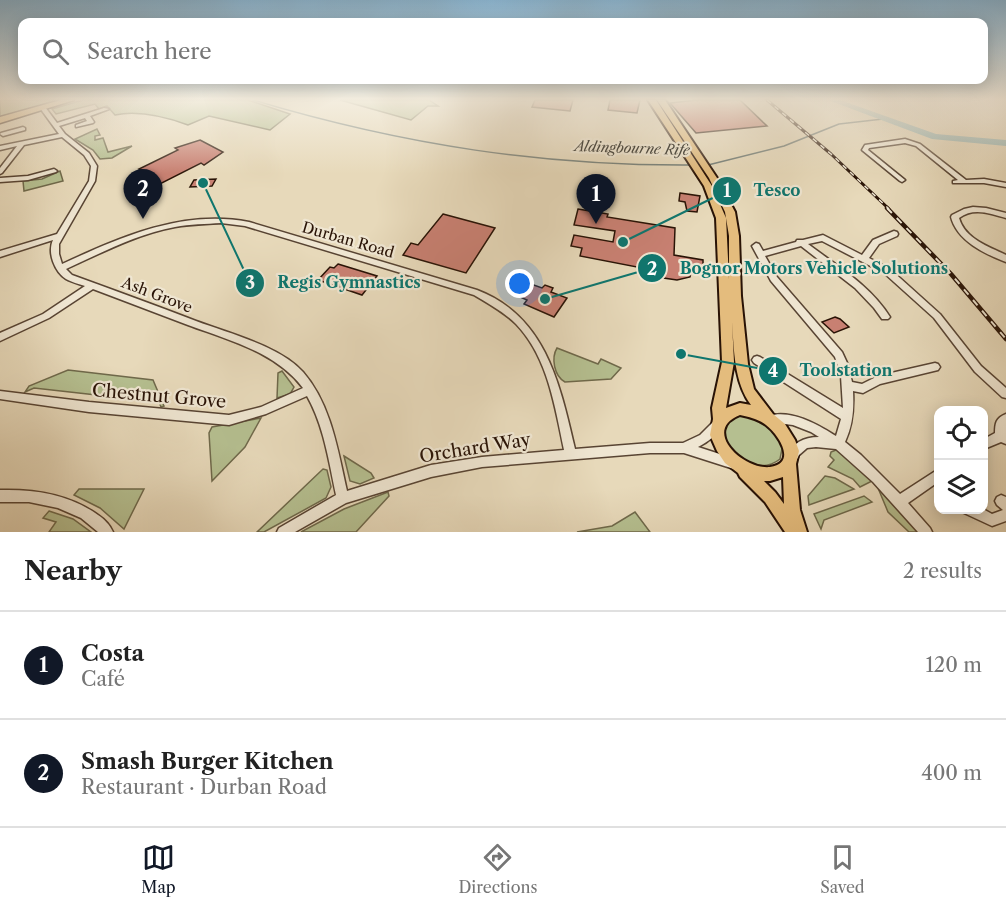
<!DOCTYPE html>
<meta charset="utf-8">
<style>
body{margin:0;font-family:"Libre Caslon Text",serif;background:#f2f2f2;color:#222}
.controls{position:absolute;right:18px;bottom:18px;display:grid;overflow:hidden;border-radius:12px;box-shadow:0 3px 15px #0003}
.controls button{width:54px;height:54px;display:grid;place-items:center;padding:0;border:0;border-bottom:2px solid #e0e0e0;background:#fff;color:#222;font:30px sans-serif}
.you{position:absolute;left:520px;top:284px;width:21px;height:21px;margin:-15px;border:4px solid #fff;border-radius:50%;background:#1a73e8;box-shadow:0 0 0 9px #1a73e833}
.badge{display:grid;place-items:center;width:39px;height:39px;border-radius:50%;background:#111827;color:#fff;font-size:20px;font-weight:700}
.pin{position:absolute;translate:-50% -50px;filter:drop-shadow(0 2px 3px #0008)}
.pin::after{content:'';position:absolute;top:32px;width:21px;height:18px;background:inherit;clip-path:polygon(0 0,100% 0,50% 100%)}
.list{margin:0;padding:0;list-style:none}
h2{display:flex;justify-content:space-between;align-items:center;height:78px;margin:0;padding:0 24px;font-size:26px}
h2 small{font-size:20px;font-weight:400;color:#767676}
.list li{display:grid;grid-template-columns:39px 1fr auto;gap:18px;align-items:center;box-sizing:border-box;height:108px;padding:0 24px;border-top:2px solid #e0e0e0}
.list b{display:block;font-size:22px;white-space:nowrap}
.list p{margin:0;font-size:20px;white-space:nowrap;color:#767676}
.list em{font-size:20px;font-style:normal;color:#767676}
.icon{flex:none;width:33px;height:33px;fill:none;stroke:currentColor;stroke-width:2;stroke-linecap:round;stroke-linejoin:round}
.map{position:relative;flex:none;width:1006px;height:532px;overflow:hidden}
.search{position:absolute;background:#fff;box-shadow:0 3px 15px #0003;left:18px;right:18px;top:18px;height:66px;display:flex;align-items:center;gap:15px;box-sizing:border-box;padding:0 21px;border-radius:12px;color:#767676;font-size:22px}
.sheet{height:294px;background:#fff}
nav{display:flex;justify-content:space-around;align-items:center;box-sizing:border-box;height:84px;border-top:2px solid #e0e0e0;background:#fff;font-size:16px;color:#767676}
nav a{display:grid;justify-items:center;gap:3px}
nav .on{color:#111827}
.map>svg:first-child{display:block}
.green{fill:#b5bf90;stroke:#6f694b;stroke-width:1.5}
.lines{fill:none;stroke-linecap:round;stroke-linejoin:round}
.stream{stroke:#6c7771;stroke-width:1.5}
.river{fill:#99b9b8;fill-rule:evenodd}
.building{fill:#c88072;stroke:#291306;stroke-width:1.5}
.minor-casing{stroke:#584433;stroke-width:3}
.major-casing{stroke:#291306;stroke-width:4}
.highway-casing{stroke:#291306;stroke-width:3}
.minor{fill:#efe6d2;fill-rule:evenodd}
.major{fill:#e4bc7d;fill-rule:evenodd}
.highway{fill:#e4bc7d;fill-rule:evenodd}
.rail-far1-casing{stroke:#291306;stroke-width:3}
.rail-casing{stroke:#291306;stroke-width:4.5}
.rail-far1{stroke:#efe6d2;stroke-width:1.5;stroke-dasharray:5;stroke-linecap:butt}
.rail{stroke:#efe6d2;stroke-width:2;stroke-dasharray:7;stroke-linecap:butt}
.labels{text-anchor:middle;stroke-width:4.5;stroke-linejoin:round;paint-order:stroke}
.far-water-label{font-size:14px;font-style:italic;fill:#504d44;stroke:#efe6d2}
.street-label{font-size:15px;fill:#291306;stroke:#efe6d2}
.near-street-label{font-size:18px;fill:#291306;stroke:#efe6d2}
.leader{fill:none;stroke:#0f766e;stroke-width:2}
.callout-dot{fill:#0f766e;stroke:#efe6d2;stroke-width:2}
.mark-label{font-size:18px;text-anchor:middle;font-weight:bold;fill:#fff}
.callout-label{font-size:16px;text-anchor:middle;font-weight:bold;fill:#0f766e;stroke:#efe6d2;stroke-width:4.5;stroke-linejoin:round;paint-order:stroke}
</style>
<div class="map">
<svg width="1006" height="532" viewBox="0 0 1006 532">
<rect width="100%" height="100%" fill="#e7d9ba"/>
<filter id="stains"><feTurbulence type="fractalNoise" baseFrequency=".00333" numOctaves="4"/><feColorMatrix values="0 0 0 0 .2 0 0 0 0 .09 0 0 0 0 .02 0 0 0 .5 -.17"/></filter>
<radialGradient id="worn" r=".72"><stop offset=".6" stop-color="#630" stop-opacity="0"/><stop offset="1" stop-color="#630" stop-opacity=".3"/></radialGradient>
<g class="green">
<path d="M0,100H59L0,117Z"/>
<path d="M83,100H248L290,114L270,130L209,116L188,125C166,117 139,110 115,115L107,106L99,109L95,104L56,114L52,109Z"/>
<path d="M340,100H429L438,106H428L411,120Z"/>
<path d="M97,129L100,135L95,136V140L103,138L108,152L132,146L112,158L100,159L93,150L75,139Z"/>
<path d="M60,171L63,181L24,191L23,181L42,179Z"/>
<path d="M557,348L598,364L601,359L621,368L611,379L565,382C554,376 551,358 557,348Z"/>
<path d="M68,370L153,380L164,406L161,407L159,402L34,388L25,392L29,386Z"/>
<path d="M282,371L294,387L290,394L277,398L278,373Z"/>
<path d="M747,414L766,421L783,444L780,459C757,478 719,453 726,424L738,415Z"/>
<path d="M261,418L245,447L212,481L209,433L212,427Z"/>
<path d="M836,450L842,452L872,481L860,487L853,479L828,467L834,460L830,456L831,452Z"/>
<path d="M344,456L371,473L374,478L360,484L350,481Z"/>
<path d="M323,469L327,470L331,487L326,498L264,532H257Z"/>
<path d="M825,476L835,478L854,489L809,505L808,496Z"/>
<path d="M878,488L918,532H909L888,512Z"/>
<path d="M79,489H144L124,529L100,508L74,495Z"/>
<path d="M388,492L389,496L356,532H301L344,509Z"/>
<path d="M864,496L872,502L824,520L821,529L814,514Z"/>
<path d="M49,511L73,519L91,532H49L56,522L43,518Z"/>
<path d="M635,512L650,532H577L612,526Z"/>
</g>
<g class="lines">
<g class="stream">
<path d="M253,100C403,145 546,167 702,165"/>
<path d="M708,165L784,146L839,124L883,119"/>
</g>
<path class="river" d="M828,100H840L936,134L1006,140V146L932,139Z"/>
</g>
<g class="building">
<path d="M535,100H573L570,111L532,107Z"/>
<path d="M610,100H640L637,113L608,110Z"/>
<path d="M696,100H740L767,126L696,133L670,103Z"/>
<path d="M200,140L223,152L204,165L201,163L152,188L140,180L145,178L140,174L145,172L139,169L178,150L175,148Z"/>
<path d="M216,179L212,186L190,187L194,180Z"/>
<path d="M680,193L700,196L697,212L687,211L685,202L679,201Z"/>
<path d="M578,209L608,214L607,217L675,228L674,255L703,260V266L692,268L690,277L677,280L657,277L658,271L580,256L582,248L571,246L574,235L613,242L615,231L574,225Z"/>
<path d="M443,214L495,228L466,273L403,255L411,243L418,245Z"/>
<path d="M338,264L377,276L362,295L318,280L330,267L334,268Z"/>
<path d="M528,283L542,288L545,285L553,288L551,292L567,298L554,317L524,304L527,300L518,296Z"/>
<path d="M835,317L840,319L849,327L834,333L822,322Z"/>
</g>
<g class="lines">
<defs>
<g id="minor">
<path d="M41,107H45L57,123L104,108L109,109L90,116L94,122L93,123L76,127V125L87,121L85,118L59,126L65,134L89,153L97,166L95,181L59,244V254L62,264C121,237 183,209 249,222L477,290C546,316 560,385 575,449L650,443H683L700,435L713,422L717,420L721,422L722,425C717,435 708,442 698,447L738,460L740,464L738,468L734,469L684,453H650L482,467L431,477L346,503L295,532H277L279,528L336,495C329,462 324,426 307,396L266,414L229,425L89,412L0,399V391L89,402L229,415L261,407L303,388C276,352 228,340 188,325C156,313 125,301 93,289L49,318L0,341V333L43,314L85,286C79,284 71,282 66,279C55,272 47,253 53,240L0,257V251L57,234L89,181L91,166L84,155L62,137L24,145L2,173L0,174V168L17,146L0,150V146L59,134L40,108ZM221,223L245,226L474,295C489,304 504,312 516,324C548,357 555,407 564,450L482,457L431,465L347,491C338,451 331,404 303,372C280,346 228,333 196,321C155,305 113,290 72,275L66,269C101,253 137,234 175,227C190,224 206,224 221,223Z"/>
<path d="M23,127L25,128V130L3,136L0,134L1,133Z"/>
<path d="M905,139L920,144L966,180L984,179L1006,183V187L984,183H953V181L958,180L916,146L905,143L869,148L868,150L905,180L902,182L900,181L862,150L865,145Z"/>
<path d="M54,169L57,171L56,172L28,180L0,182V178L28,176Z"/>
<path d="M973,207L986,208L1006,213V218C990,214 974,207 959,218C965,239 988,246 1006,255V262C985,254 957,241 951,217L952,215L964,209Z"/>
<path d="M894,231L897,232L898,234L897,236L879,244L869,258L890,269L940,314L981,366L1006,388V398L1002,397L975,372L934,318L884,273L822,241L808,244C837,266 870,285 890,317L888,319H882L874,308L855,288L801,246L765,256L777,277L842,352L848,365L852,382L862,384L878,376L935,363L938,364L940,367L938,370L880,384L863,393L853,391C854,409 853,425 845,442L861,455L900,494L934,472L938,471V482L908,503L930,528L932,532H918L873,482L836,449L816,447L807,448L799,455L796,461L792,462L788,461L786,457C793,443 803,437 819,437L811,432L793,425L768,422L767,419L768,416C791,409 817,424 836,436L841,419L754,363L752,360L754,357L757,356L760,357L843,408L841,376L835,357L771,281L752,246L756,243L759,244L763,251L796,242L797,240H803L823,235L862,255L873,240Z"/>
<path d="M1006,414V444L1001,442L984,449V439L995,433C995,423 996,418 1006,414Z"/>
<path d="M0,490C35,489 69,494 98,515C104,519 110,525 113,532H98L81,518L58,508L29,502H0Z"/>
<path d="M1001,495L1006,497V521L992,526L964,513L962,509H983L992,514L1003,510L997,505L995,501L997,497Z"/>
</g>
<path id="major" d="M648,100H656L712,186L726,218L729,279V236L725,212L709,178L657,100H665L717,178L735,212L739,236L741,296L748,364L754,389L773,414L785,424L795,440L799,451L796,464L800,510L807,532H785L765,502L740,477L738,473L725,463L717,451L710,435L713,419L712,408L722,362L716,218L704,186ZM732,322C734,350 734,382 751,405L740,403L726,408L734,362ZM740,415C750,417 758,419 766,425C778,434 798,463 770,467C743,470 701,430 740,415ZM783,477L784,504L775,492L764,481H770Z"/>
<path id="highway" d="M61,100H74L0,123V117Z"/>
</defs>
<use href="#minor" class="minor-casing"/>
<use href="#major" class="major-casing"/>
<use href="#highway" class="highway-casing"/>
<use href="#minor" class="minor"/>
<use href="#major" class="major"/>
<use href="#highway" class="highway"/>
<defs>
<path id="rail-far1" d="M767,100L831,154L889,209"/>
<path id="rail" d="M887,208L951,274L1006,339"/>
</defs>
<use href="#rail-far1" class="rail-far1-casing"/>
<use href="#rail" class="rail-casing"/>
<use href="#rail-far1" class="rail-far1"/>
<use href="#rail" class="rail"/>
</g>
<linearGradient id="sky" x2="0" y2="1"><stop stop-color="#88b6d5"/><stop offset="0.57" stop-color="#f4eee0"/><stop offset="1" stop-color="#f4eee0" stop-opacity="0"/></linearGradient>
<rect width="1006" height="174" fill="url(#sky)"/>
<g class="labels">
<g class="far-water-label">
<text transform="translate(632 148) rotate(2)" y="5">Aldingbourne Rife</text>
</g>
<g class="street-label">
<text transform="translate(348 240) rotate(16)" y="5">Durban Road</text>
<text transform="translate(157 295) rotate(21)" y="5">Ash Grove</text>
</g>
<g class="near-street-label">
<text transform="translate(159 396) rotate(5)" y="6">Chestnut Grove</text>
<text transform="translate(475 448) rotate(-9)" y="6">Orchard Way</text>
</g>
</g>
<path class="leader" d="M623 242L727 191M545 299L652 268M203 183L250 283M681 354L773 371"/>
<g class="callout-dot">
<circle cx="623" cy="242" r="6"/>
<circle cx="545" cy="299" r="6"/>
<circle cx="203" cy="183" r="6"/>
<circle cx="681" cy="354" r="6"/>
<circle cx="727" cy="191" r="15"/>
<circle cx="652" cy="268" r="15"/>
<circle cx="250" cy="283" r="15"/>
<circle cx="773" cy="371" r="15"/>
</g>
<g class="mark-label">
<text x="727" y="197">1</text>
<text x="652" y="275">2</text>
<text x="250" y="289">3</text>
<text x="773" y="377">4</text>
</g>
<g class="callout-label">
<text x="777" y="196">Tesco</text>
<text x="814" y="274">Bognor Motors Vehicle Solutions</text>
<text x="349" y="288">Regis Gymnastics</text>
<text x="846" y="376">Toolstation</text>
</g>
<rect width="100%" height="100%" filter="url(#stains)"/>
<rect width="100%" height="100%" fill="url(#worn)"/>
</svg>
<div class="controls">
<button><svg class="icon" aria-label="locate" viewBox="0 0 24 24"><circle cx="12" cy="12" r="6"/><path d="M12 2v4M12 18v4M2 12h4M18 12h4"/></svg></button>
<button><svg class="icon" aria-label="layers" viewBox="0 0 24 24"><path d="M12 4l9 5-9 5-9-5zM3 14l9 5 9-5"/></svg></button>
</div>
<div class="you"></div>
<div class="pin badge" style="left:596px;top:224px">1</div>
<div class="pin badge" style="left:143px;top:219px">2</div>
<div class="search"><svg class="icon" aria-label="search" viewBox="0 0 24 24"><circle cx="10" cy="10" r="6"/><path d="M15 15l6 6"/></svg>Search here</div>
</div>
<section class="sheet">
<h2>Nearby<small>2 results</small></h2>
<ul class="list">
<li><span class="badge">1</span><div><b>Costa</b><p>Café</p></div><em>120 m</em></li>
<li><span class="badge">2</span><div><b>Smash Burger Kitchen</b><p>Restaurant · Durban Road</p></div><em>400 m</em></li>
</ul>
</section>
<nav>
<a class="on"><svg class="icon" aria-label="map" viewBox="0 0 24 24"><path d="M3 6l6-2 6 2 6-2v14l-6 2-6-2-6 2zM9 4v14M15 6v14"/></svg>Map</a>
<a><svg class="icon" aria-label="directions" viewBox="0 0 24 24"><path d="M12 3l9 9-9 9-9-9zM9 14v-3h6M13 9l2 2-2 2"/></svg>Directions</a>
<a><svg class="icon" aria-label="saved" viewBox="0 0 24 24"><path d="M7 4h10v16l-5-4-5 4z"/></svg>Saved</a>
</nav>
